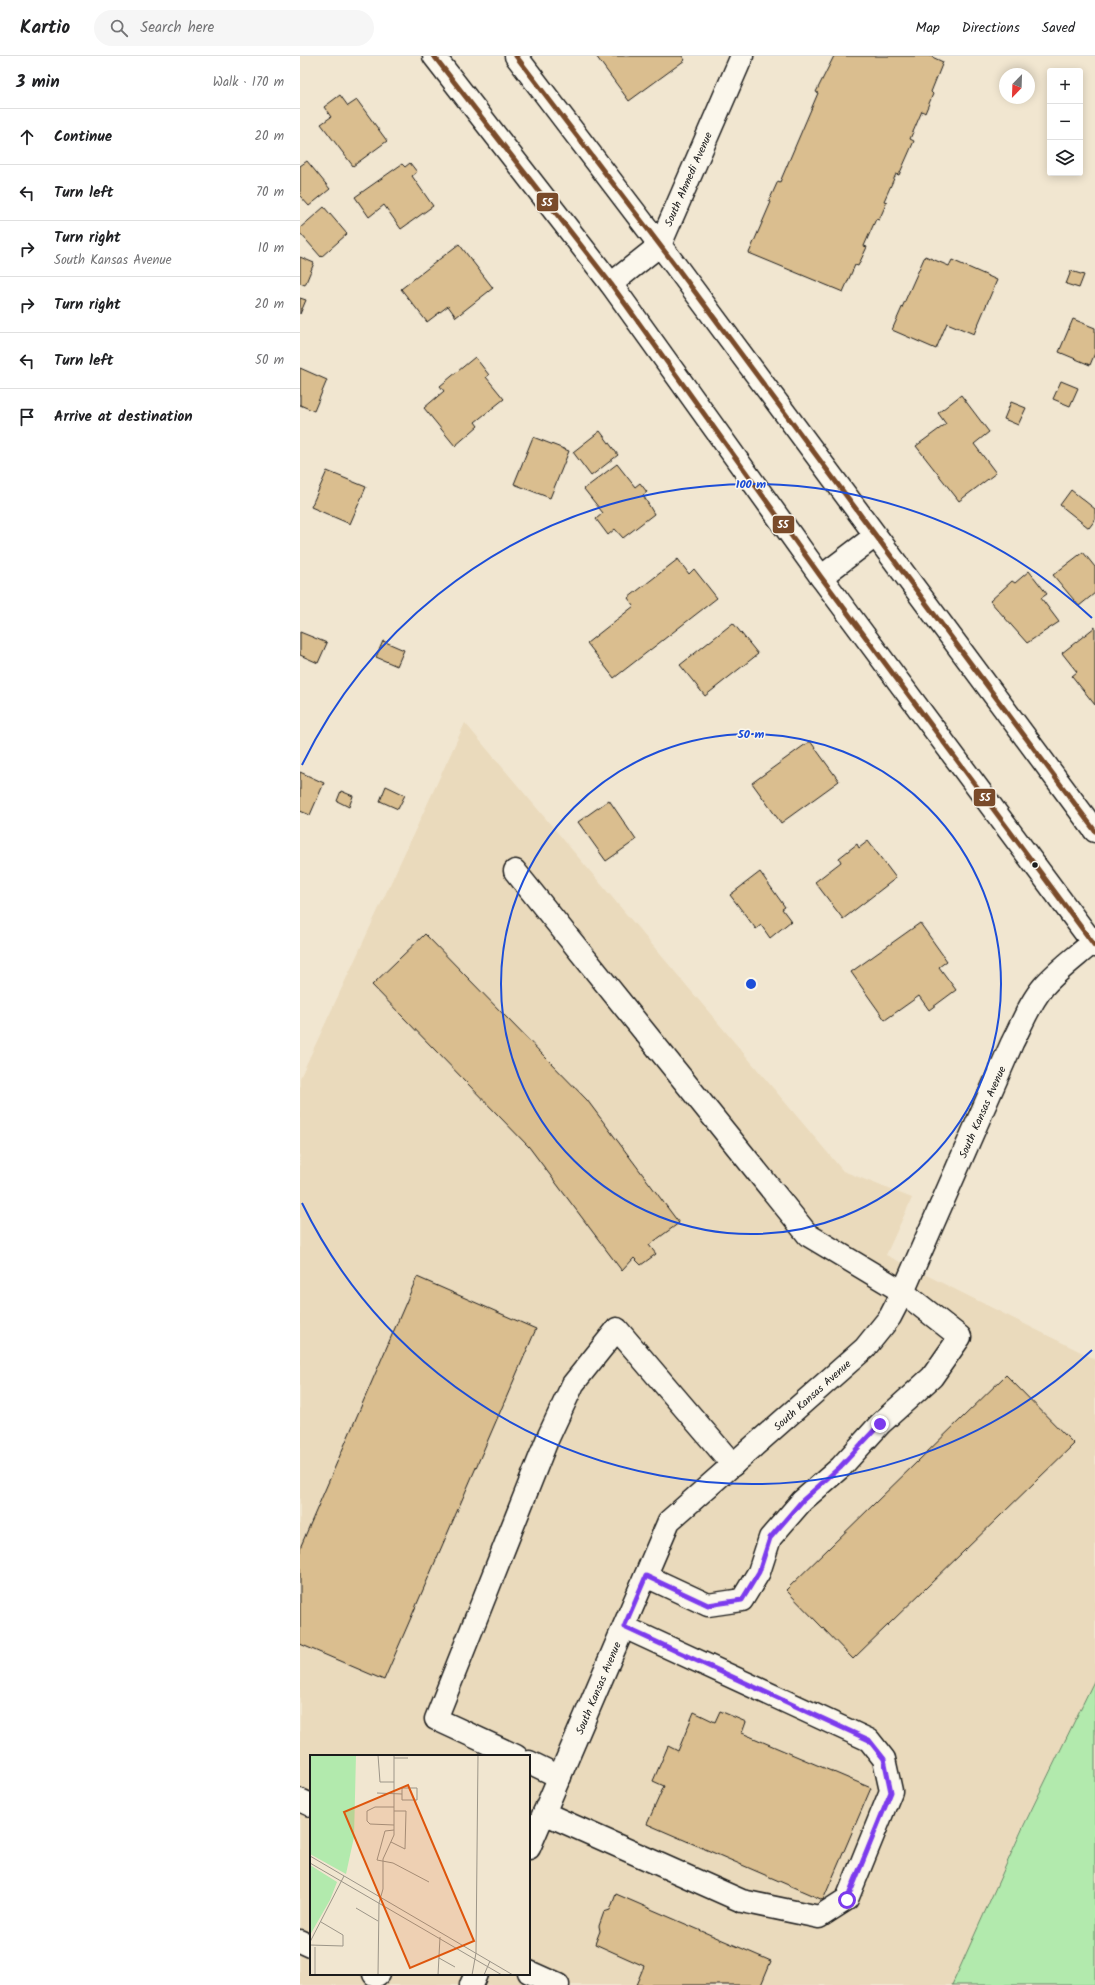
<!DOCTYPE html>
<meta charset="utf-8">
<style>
body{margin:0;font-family:Kalam,sans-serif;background:#f6f6f6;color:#202124}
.controls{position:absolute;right:12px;top:12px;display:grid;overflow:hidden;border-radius:4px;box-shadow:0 2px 10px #0003}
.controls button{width:36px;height:36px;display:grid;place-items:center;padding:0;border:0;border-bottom:1px solid #e0e0e0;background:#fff;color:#202124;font:20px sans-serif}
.compass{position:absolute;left:699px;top:12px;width:36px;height:36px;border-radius:50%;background:#fff;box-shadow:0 2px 10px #0003;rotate:203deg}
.stop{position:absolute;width:12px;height:12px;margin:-9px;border:3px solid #7c3aed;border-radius:50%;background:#fff}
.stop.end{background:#7c3aed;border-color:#fff;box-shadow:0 1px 4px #0008}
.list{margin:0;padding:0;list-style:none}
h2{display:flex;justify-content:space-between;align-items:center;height:52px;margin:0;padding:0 16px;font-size:17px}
h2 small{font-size:13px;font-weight:400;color:#757577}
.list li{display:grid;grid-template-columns:26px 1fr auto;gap:12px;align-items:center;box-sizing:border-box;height:56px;padding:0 16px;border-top:1px solid #e0e0e0}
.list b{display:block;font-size:15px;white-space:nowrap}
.list p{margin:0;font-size:13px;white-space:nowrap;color:#757577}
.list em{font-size:13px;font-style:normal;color:#757577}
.icon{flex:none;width:22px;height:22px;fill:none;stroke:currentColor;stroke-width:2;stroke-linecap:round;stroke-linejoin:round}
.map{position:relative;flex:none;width:795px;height:1929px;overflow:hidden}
header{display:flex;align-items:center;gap:24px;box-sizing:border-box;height:56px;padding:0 20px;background:#fff;border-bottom:1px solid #e0e0e0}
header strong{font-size:19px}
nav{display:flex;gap:22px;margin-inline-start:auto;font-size:14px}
.search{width:280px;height:36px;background:#f6f6f6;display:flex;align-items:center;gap:10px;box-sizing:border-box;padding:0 14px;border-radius:22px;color:#757577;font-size:15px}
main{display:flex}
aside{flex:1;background:#fff}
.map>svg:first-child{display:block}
.built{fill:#eadabc;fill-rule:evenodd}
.green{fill:#b2eaad;stroke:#678364}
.building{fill:#dabe8f;stroke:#1c1c1c}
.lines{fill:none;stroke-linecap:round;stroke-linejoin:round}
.minor-casing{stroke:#1c1c1c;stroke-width:25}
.minor{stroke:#fbf7ec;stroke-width:22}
.bus-1-casing{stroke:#fbf7ec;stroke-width:8}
.bus-1{stroke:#7a4b2a;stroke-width:5}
.route{stroke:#7c3aed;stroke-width:5}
.ring{fill:none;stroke:#1d4ed8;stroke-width:2}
.bus-dot{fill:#1c1c1c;stroke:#fbf7ec;stroke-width:1.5}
.labels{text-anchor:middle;stroke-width:3;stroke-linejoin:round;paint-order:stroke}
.street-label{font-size:11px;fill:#1c1c1c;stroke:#fbf7ec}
.inset-road{fill:none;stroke:#9c9588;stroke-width:1}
.view{fill:#de560d;fill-opacity:0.15;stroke:#de560d;stroke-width:2}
.inset-edge{fill:none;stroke:#1c1c1c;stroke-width:2}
.centre{fill:#1d4ed8;stroke:#fbf7ec;stroke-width:2}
.ring-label{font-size:12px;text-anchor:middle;font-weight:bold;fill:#1d4ed8;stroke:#fbf7ec;stroke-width:3;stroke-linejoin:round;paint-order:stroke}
.line-badge{stroke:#fbf7ec;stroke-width:1.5}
.badge-label{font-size:11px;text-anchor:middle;font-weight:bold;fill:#fff}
</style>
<header>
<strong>Kartio</strong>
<div class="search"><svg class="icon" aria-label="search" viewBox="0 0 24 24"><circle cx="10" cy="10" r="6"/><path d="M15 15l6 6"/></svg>Search here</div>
<nav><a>Map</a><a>Directions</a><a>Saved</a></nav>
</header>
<main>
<aside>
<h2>3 min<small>Walk · 170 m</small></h2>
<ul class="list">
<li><svg class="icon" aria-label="ahead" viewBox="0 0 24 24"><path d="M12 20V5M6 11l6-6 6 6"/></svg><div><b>Continue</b></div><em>20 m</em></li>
<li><svg class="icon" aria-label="left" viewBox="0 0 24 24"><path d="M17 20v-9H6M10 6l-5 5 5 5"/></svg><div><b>Turn left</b></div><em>70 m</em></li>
<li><svg class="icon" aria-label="right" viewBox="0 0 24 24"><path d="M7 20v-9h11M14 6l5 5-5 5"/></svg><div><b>Turn right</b><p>South Kansas Avenue</p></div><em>10 m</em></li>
<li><svg class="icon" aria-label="right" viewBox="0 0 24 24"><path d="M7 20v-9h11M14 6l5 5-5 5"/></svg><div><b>Turn right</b></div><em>20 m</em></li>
<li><svg class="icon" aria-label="left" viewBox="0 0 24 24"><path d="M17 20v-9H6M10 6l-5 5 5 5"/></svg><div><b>Turn left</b></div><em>50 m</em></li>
<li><svg class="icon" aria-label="arrive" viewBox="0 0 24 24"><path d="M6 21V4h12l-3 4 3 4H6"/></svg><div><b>Arrive at destination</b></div></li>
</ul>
</aside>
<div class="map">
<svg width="795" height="1929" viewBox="0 0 795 1929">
<rect width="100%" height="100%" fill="#f1e6d0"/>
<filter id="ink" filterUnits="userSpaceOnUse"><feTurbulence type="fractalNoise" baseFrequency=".025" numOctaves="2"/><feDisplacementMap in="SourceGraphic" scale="8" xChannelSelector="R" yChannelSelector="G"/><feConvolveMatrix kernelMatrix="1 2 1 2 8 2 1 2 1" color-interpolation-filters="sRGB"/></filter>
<g filter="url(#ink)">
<path class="built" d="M165,667L543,1115L612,1142L586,1199L795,1303V1623L723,1769L652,1929H0V1022ZM11,1700H229V1918H11Z"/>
<path class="green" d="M795,1623V1929H652L724,1769Z"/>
<g class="building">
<path d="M296,0H382L385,4L329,45Z"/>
<path d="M534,0H630L643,6L631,36L633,38L625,57L622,55L610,83L614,85L599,119L596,118L584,145L587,146L579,164L576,163L564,190L567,191L558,210L555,209L543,236L449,197L471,146L469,145L478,125L480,126L518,37L516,36Z"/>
<path d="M40,39L48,50L57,44L87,85L53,110L21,68L31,61L24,51Z"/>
<path d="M7,105L30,133L9,150L0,140V110Z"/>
<path d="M110,107L117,116L112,120L133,150L101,173L84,149L69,161L55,141L102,108L105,111Z"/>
<path d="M24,151L47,178L21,201L0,177V172Z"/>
<path d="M159,188L193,232L156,261L148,250L127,266L101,233Z"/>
<path d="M625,200L649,210L652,204L697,224L674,278L647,267L636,293L592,274Z"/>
<path d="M0,201L14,207L5,229L0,227Z"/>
<path d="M771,215L784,219L779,232L766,228Z"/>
<path d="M0,242L6,244L0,258Z"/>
<path d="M773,263L795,272V297L790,309L759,296Z"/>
<path d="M175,301L189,319L186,321L204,343L175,366L178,370L155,390L124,352L144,335L140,330Z"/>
<path d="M0,312L27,324L14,355L0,349Z"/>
<path d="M761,325L778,332L770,350L753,343Z"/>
<path d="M661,339L689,376L674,388L696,417L659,445L616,390L646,368L638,357Z"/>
<path d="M711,346L726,352L718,369L704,363Z"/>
<path d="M300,375L318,399L291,420L273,396Z"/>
<path d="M233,381L269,395L250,442L214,428Z"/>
<path d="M317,408L335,431L340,427L347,436L343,439L354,458L323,482L315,473L308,479L296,463L303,457L284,433Z"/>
<path d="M27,415L66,431L50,468L11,451Z"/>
<path d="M771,434L795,453V464L789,472L760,449Z"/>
<path d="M783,496L795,511V537L779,550L753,519Z"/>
<path d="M378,503L389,518L394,513L417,542L314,622L287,587L334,550L328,542Z"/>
<path d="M729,515L747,538L741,542L759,566L727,587L690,545L712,525L715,527Z"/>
<path d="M433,567L458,598L405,640L380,609Z"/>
<path d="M795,571V649L772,620L777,616L762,597Z"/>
<path d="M0,576L27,587L18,607L0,599Z"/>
<path d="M83,585L104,594L97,610L76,601Z"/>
<path d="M510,685L539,725L481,767L452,727Z"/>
<path d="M0,716L24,727L10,759L0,755Z"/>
<path d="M86,730L105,739L98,753L80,745Z"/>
<path d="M41,735L53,740L49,751L37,745Z"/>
<path d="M309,744L336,784L306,805L278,766Z"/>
<path d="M568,785L596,822L543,863L515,826L541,806L539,802L557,788L559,792Z"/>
<path d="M460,816L485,851L482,853L491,865L470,882L461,869L456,873L430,839Z"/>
<path d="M620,867L647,905L639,911L656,934L629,954L619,940L585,964L551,916Z"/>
<path d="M125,878L287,1044L379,1167L349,1189L356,1198L341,1209L334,1202L322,1215L229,1091L72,929Z"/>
<path d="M117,1221L236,1273L84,1624L0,1588V1492Z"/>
<path d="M706,1319L774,1388L553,1603L486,1534Z"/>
<path d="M420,1655L446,1666L442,1677L571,1732L523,1844L347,1768L364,1730L353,1725L368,1690L378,1695L394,1656L415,1666Z"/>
<path d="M316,1838L471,1905L461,1929H336L344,1910L295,1888L300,1875L299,1870L304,1856L310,1854Z"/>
</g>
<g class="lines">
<defs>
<g id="minor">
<path d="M134,0L311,228L521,521L795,890"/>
<path d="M216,0L375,209L795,775"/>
<path d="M311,228L360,189L442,0"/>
<path d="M521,521L575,480"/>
<path d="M215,815L508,1179L603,1236L660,1281L632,1321L580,1368L541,1411L502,1445L470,1482L459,1516L442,1544L408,1549L346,1520"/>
<path d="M216,1700L136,1663L247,1384L273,1328L317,1273L433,1409"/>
<path d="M229,1706L260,1721"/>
<path d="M0,1744L11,1749"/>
<path d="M244,1757L442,1845L519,1861L547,1843L591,1735L584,1703L569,1684L324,1571"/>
<path d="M229,1792L369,1465L565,1292L590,1261L603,1236L712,987C722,968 730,946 744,930C758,914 776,901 792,887L795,882"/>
<path d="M0,1885L11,1890"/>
<path d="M229,1916L258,1929"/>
<path d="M74,1918L77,1919L78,1918"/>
<path d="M171,1929L176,1918"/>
</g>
</defs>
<use href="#minor" class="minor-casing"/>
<use href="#minor" class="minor"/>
<defs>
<g id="bus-1">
<path d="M134,0L311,228L521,521L795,890"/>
<path d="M216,0L375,209L795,775"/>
</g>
</defs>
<use href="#bus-1" class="bus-1-casing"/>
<use href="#bus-1" class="bus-1"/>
</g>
</g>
<g class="lines" filter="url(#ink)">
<path class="route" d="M547,1844L591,1736L584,1703L569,1684L324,1571L346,1520L408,1549L442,1544L459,1516L470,1482L502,1445L540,1411L580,1368"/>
</g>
<g class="ring">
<circle cx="451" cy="928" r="250"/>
<path d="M792 1294A500 500 0 0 1 2 1147M2 709A500 500 0 0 1 792 562"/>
</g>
<circle class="bus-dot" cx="735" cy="809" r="3.5"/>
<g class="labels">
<g class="street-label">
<text transform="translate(388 123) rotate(-66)" y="4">South Ahmedi Avenue</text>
<text transform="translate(682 1056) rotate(-66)" y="4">South Kansas Avenue</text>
<text transform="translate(512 1339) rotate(-42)" y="4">South Kansas Avenue</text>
<text transform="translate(298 1632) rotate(-67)" y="4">South Kansas Avenue</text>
</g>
</g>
<g transform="translate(10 1699)">
<rect width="220" height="220" fill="#f1e6d0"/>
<path d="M0,0H46L44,82L36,119L0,99ZM0,110L27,127L20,145L0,180Z" fill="#b2eaad"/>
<path class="inset-road" d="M68,0L70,27H84M84,3H98M67,38L92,39V45H107V33H92V39M84,70L60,69L57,66V56L65,52H84M84,75L75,76L67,105L83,108L119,127M81,87L95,94L96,56H84M0,101L203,220M0,108L192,220M46,153L68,166M0,187L34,121M0,190L33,191V180L11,167M5,192V220M129,203L145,212M68,220L69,148L73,134V104L84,80V0M128,220L130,182M162,220L166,198L168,0M174,220L180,206"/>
<path class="view" d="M98,30L164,186L100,213L34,57Z"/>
<rect width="220" height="220" class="inset-edge"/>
</g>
<circle cx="451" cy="928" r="6" class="centre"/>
<g class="ring-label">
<text x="451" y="432">100 m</text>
<text x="451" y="682">50 m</text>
</g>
<g class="line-badge">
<rect x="236" y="136" width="23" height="20" rx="4" fill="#7a4b2a"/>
<rect x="472" y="459" width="23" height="19" rx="4" fill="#7a4b2a"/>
<rect x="673" y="732" width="23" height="19" rx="4" fill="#7a4b2a"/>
</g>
<g class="badge-label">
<text x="247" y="150">55</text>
<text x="483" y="472">55</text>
<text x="685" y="745">55</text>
</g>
</svg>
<div class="controls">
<button>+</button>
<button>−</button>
<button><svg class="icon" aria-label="layers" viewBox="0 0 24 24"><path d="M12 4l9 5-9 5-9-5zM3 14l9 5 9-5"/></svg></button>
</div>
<svg class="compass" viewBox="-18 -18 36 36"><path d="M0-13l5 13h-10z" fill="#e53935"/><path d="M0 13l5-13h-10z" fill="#757577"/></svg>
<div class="stop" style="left:547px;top:1844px"></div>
<div class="stop end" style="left:580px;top:1368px"></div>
</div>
</main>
